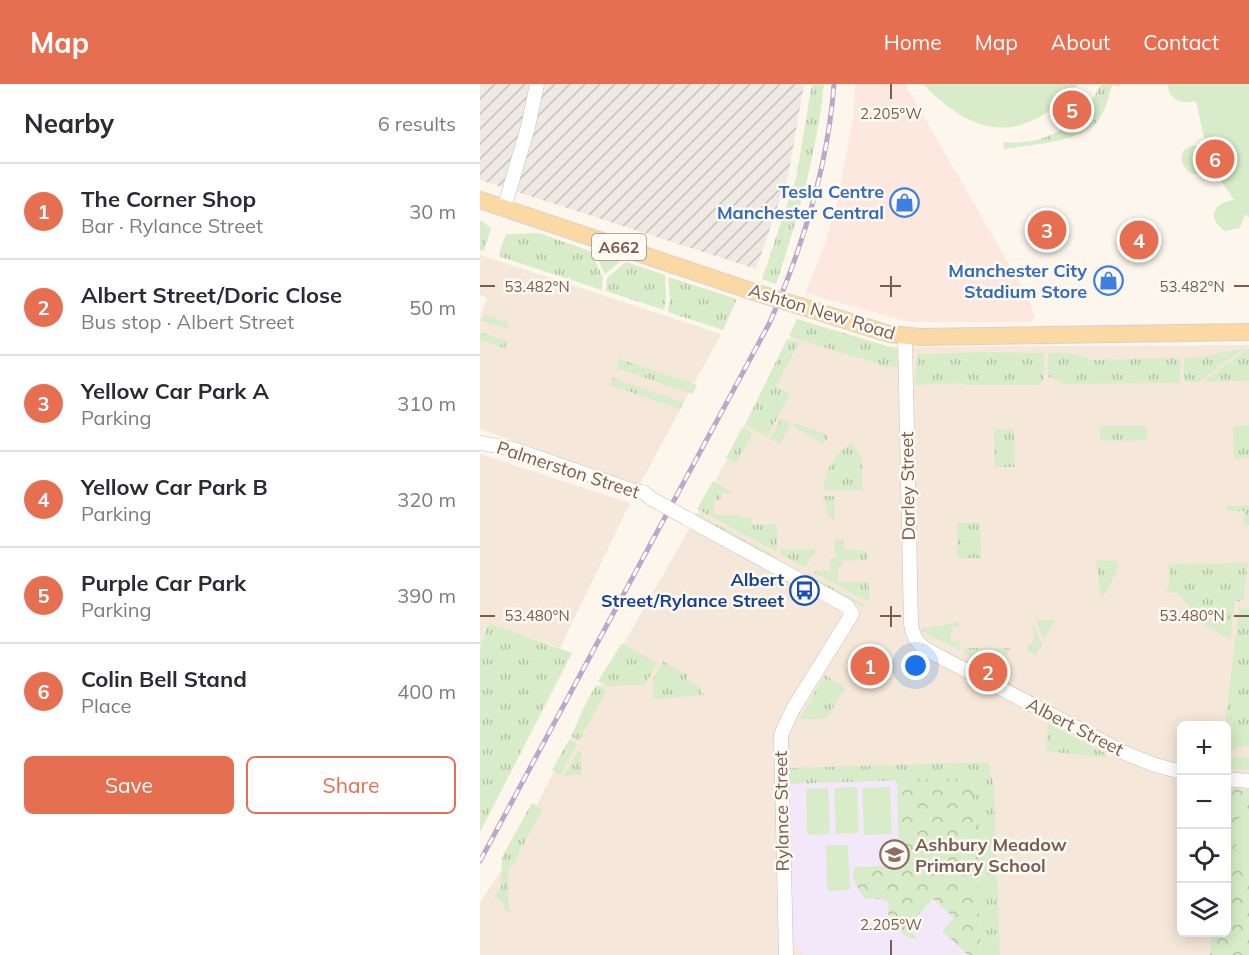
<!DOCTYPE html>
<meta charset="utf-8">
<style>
body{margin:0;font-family:Mulish,sans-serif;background:#f7f7f7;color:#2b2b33}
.controls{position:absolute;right:18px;bottom:18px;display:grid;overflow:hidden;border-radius:9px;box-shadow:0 3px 15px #0003}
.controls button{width:54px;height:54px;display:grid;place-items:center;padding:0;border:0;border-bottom:2px solid #e1e1e2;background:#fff;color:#2b2b33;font:30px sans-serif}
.you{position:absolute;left:436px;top:582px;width:21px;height:21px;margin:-15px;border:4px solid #fff;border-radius:50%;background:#1a73e8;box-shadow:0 0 0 9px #1a73e833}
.badge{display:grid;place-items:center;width:39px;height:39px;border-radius:50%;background:#e76f51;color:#fff;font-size:20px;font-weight:700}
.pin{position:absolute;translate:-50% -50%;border:3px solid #fff;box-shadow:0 2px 6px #0006}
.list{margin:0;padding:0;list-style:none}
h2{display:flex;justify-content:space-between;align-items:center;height:78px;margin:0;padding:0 24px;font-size:26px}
h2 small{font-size:20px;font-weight:400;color:#7c7c81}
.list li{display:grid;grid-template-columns:39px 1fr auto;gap:18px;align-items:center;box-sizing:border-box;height:96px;padding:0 24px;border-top:2px solid #e1e1e2}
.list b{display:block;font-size:22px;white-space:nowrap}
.list p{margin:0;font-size:20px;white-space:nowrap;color:#7c7c81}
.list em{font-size:20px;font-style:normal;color:#7c7c81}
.actions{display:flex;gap:12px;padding:18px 24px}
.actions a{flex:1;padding:14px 0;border:2px solid #e76f51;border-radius:9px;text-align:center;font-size:21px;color:#e76f51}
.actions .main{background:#e76f51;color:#fff}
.icon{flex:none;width:33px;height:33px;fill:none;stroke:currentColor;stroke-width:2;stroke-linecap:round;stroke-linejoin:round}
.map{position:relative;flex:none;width:769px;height:871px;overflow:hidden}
header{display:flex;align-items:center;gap:36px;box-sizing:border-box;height:84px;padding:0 30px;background:#e76f51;color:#fff}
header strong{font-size:28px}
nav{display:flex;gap:33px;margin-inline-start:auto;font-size:21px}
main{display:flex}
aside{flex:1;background:#fff}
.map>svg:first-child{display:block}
.residential{fill:#f5e8da;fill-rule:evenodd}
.commercial{fill:#fde8e0}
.industrial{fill:url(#industrial-furrows)}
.education{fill:#f3e8fa}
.grass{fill:url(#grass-tufts)}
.park{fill:url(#park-crowns)}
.garden{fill:#d8ecc9}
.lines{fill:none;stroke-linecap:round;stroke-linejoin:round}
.minor-casing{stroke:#d1beb0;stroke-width:15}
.major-casing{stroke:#dad1cd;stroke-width:18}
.minor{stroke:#fff;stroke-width:14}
.major{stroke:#fbd9a5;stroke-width:16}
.rail-casing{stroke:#b9a8c9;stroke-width:5}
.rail{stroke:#fffaf3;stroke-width:3;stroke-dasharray:9;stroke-linecap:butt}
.minor-bridge-casing{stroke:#d1beb0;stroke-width:15;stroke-linecap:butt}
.major-bridge-casing{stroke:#dad1cd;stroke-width:18;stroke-linecap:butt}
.minor-bridge{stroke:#fff;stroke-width:14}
.major-bridge{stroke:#fbd9a5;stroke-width:16}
.ticks{fill:none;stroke:#7a5c4d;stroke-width:2}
.labels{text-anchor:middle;stroke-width:5;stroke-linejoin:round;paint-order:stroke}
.shield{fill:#fffaf3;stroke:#a28b7f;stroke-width:1.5}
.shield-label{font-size:16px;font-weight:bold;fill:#7a5c4d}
.shop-label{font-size:18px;font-weight:bold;fill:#366cbe;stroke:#fffaf3;text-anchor:end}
.street-label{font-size:18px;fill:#7a5c4d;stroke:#fffaf3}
.transit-label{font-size:18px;font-weight:bold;fill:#164399;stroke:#fffaf3;text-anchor:end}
.education-label{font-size:18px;font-weight:bold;fill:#785e54;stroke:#fffaf3;text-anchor:start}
.ticks-label{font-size:15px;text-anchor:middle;fill:#7a5c4d;stroke:#fffaf3;stroke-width:5;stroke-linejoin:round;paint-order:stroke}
</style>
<header>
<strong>Map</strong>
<nav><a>Home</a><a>Map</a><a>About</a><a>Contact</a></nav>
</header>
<main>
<aside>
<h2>Nearby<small>6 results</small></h2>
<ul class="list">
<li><span class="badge">1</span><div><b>The Corner Shop</b><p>Bar · Rylance Street</p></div><em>30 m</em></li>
<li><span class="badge">2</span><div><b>Albert Street/Doric Close</b><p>Bus stop · Albert Street</p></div><em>50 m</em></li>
<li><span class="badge">3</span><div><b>Yellow Car Park A</b><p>Parking</p></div><em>310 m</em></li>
<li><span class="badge">4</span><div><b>Yellow Car Park B</b><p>Parking</p></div><em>320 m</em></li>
<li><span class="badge">5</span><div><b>Purple Car Park</b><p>Parking</p></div><em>390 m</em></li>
<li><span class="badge">6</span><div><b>Colin Bell Stand</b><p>Place</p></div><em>400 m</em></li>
</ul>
<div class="actions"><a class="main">Save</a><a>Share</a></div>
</aside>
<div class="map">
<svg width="769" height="871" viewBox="0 0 769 871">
<defs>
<pattern id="industrial-furrows" width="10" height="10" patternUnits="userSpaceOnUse" patternTransform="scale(1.5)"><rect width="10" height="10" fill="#efe9e4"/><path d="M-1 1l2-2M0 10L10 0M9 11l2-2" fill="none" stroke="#c7c0bb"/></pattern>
<pattern id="grass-tufts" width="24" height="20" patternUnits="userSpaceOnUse" patternTransform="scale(1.5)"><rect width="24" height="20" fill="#d8ecc9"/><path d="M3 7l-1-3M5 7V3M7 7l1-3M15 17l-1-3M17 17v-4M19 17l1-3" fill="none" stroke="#b4c2a5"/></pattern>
<pattern id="park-crowns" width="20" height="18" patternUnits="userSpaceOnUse" patternTransform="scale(1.5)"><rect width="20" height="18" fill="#d8ecc9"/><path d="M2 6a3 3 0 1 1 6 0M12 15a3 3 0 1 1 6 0" fill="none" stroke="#b4c2a5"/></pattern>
</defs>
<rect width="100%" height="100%" fill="#fdf6ec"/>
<g class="residential">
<path d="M0,171L241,250L159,402L0,345V233L7,214L0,211Z"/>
<path d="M319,237L402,263L769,261V871H0V818L31,772L93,649L225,417ZM702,642H746V848H702Z"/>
<path d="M0,370L150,419L80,564L11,540L7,542L0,563Z"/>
</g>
<path class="commercial" d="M375,0H425L548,213L555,233L551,238H429L325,209L344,163L356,124L374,29Z"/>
<path class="industrial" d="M0,0H324L308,92L276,185L0,96Z"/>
<path class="education" d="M508,678L514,703L520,871H324L314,861L309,684Z"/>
<g class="grass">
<path d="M332,0H344C337,69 318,134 296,200L282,195L316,94Z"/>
<path d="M621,0H640V3L632,1C628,14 625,30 615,40C597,58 549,61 524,65L523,58C567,63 602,39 621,0Z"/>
<path d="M0,136L11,144L4,167L0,166Z"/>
<path d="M59,149L110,167L123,193L122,206L21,173L19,169L26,150Z"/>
<path d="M114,168L141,177L125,190Z"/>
<path d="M146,178L185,191L186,213L184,226L126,207L127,194Z"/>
<path d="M188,193L257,215L243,246L188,228L190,215Z"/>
<path d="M5,230L27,238L29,241L27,245L2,237Z"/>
<path d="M317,235L414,264L417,267L418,283H407L309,252Z"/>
<path d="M0,248L27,257L25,264L0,256Z"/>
<path d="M307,255L319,259L296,302L310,310L287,353L265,341Z"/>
<path d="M764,264L719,298H704V274H715Z"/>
<path d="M767,265H769V297L723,298Z"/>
<path d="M503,268L564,269V295L559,301H486L485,299L435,301L437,270Z"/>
<path d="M568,269H590L613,276L700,274V299L582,300V297L568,293Z"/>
<path d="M139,275L217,301L213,310L136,284Z"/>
<path d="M133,294L203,318L200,325L130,301Z"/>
<path d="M301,335L311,340L300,360L290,355Z"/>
<path d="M315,339L349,352L344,360L313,343Z"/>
<path d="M769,341V375H754L753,342Z"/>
<path d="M620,342H667V356L620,357Z"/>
<path d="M262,344L273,349L256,379L246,374Z"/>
<path d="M514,345H534L535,383H515Z"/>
<path d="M371,359L382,374V406H343C346,385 354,370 371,359Z"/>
<path d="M233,397L254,409H241V416H234V431H258L259,434H271V441L297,440V468L217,425Z"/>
<path d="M342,412H354L355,438L349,432Z"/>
<path d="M746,422H769V441L764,442V427H746Z"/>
<path d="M216,429L295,472L293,474L215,431Z"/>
<path d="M500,438L501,474H477V439Z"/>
<path d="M355,456H363L364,466L387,467L388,476L362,477V482L358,483V498H389V518L333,488L350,486V475H355Z"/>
<path d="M301,465H335V469L325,483L300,470Z"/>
<path d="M616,476L635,477L638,480L637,487L623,514L621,513Z"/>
<path d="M768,479L763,517H755L750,555L711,534L710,524L698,509L685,508L689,502V480Z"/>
<path d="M328,490L385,521L384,524L327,493Z"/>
<path d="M759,524L769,525V662L757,664L747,670L745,641Z"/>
<path d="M556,536H575L564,555Z"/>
<path d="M479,538V543H471V557H480V566L449,551L441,545Z"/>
<path d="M553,539L562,560L556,571L548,567V560H553Z"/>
<path d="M11,540L92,569L0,748V563L7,542Z"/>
<path d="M142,559L177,579L165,601L129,602L118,597Z"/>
<path d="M484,564H530L521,584H514L484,569Z"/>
<path d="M183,577L208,591L206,595L222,604L220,608L226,611L173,615V595Z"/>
<path d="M345,591L365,604L346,635H319Z"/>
<path d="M116,601L127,606L99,657L91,652L107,617Z"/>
<path d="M568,640L627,670L626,674L568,667L566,664Z"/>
<path d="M89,656L97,660L81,691L72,686Z"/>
<path d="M98,667H101V691L84,692Z"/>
<path d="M769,673V686L747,684L754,674Z"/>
<path d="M508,678L514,703L520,871H501L492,694L310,700L309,684Z"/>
<path d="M52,719L63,725L28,789L29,831L24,824L21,816L17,814L13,816L21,802L22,773Z"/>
</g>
<g class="park">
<path d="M492,694L501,871H488L462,847L474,834L453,815L426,843L439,856C419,851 423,850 415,832L411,834L408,830L409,820C402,812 396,815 385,815C379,803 369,798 375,783L409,782L419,775L417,696Z"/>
<path d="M749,703L769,706V871H730L732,849L746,848V722Z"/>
</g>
<g class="garden">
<path d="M443,0H598C546,60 496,56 443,0Z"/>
<path d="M688,0H769V133L765,130L760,144L745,147C726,133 733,119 754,116L738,92L733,81C703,112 684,51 726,63L716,17C703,20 688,17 688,0Z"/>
<path d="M377,703L379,749L356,750L354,704Z"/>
<path d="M410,703L412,750L384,751L382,704Z"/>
<path d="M348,704L350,750L327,751L326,705Z"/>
<path d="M760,725L769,726V779L754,777Z"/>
<path d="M346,761H368L370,806L347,807Z"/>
</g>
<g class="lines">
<defs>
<g id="minor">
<path d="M24,124L48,43L57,0"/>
<path d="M425,253L431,540C433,553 437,560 449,567L645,669L675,681L702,688"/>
<path d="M0,359L34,365L157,408H163L172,415"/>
<path d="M206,434L367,522L372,530L313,625L301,651L306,871"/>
<path d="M746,695L769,697"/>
</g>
<g id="major">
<path d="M0,116L277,209"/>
<path d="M320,222L409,250L440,253L769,248"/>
</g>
</defs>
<use href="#minor" class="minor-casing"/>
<use href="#major" class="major-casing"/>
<use href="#minor" class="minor"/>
<use href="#major" class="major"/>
<defs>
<path id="rail" d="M0,777L290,238C323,162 348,83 354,0"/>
</defs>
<use href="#rail" class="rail-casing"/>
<use href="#rail" class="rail"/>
<defs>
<path id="minor-bridge" d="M172,415L206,434"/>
<path id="major-bridge" d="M277,209L320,222"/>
</defs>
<use href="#minor-bridge" class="minor-bridge-casing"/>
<use href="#major-bridge" class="major-bridge-casing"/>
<use href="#minor-bridge" class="minor-bridge"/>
<use href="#major-bridge" class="major-bridge"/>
</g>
<path class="ticks" d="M411,0V15M411,192V213M0,202H15M400,202H421M754,202H769M411,522V543M0,532H15M400,532H421M754,532H769M411,856V871"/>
<defs>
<symbol id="shop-ring" viewBox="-11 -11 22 22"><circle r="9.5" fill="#fffaf3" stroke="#3f7fe0" stroke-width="1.5"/><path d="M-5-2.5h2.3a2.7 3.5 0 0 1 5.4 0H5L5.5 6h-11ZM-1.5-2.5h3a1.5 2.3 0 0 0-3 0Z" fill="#3f7fe0"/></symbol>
<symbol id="bus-ring" viewBox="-11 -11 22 22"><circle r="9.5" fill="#fffaf3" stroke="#1a4fb4" stroke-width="1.5"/><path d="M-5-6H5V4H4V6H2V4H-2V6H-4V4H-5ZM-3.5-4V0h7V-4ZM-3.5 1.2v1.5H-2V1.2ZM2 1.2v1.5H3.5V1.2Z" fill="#1a4fb4"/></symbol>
<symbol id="school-ring" viewBox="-11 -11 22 22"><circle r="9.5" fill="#fffaf3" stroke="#8d6e63" stroke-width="1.5"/><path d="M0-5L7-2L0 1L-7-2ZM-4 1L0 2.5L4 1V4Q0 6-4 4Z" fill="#8d6e63"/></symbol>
</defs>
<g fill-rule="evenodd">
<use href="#shop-ring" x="408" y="102" width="33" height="33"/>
<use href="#shop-ring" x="612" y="180" width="33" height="33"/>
<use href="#bus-ring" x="308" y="490" width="33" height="33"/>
<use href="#school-ring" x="398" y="754" width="33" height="33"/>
</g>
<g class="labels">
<rect class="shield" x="112" y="150" width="54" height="26" rx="4.5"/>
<g class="shield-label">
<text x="139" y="169">A662</text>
</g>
<g class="shop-label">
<text x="404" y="114">Tesla Centre<tspan x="404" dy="21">Manchester Central</tspan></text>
<text x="607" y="193">Manchester City<tspan x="607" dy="21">Stadium Store</tspan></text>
</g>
<g class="street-label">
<text transform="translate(342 228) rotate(17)" y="6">Ashton New Road</text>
<text transform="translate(88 386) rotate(18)" y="6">Palmerston Street</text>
<text transform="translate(428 402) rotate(-91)" y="6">Darley Street</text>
<text transform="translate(595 643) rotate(27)" y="6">Albert Street</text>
<text transform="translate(302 727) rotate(-91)" y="6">Rylance Street</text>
</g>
<g class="transit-label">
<text x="304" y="502">Albert<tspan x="304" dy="21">Street/Rylance Street</tspan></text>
</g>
<g class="education-label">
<text x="435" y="767">Ashbury Meadow<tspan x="435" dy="21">Primary School</tspan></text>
</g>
</g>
<g class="ticks-label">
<text x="411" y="35">2.205°W</text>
<text x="57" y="208">53.482°N</text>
<text x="712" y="208">53.482°N</text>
<text x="57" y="537">53.480°N</text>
<text x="712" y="537">53.480°N</text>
<text x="411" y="846">2.205°W</text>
</g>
</svg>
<div class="controls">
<button>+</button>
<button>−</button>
<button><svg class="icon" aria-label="locate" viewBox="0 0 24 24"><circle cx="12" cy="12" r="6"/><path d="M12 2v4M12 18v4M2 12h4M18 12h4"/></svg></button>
<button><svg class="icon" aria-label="layers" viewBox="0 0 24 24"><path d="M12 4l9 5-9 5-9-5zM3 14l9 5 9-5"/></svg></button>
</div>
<div class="you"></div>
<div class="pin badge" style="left:390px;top:582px">1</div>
<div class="pin badge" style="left:508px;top:588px">2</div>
<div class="pin badge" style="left:567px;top:146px">3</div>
<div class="pin badge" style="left:659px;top:156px">4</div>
<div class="pin badge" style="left:592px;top:26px">5</div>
<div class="pin badge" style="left:735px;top:75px">6</div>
</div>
</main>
